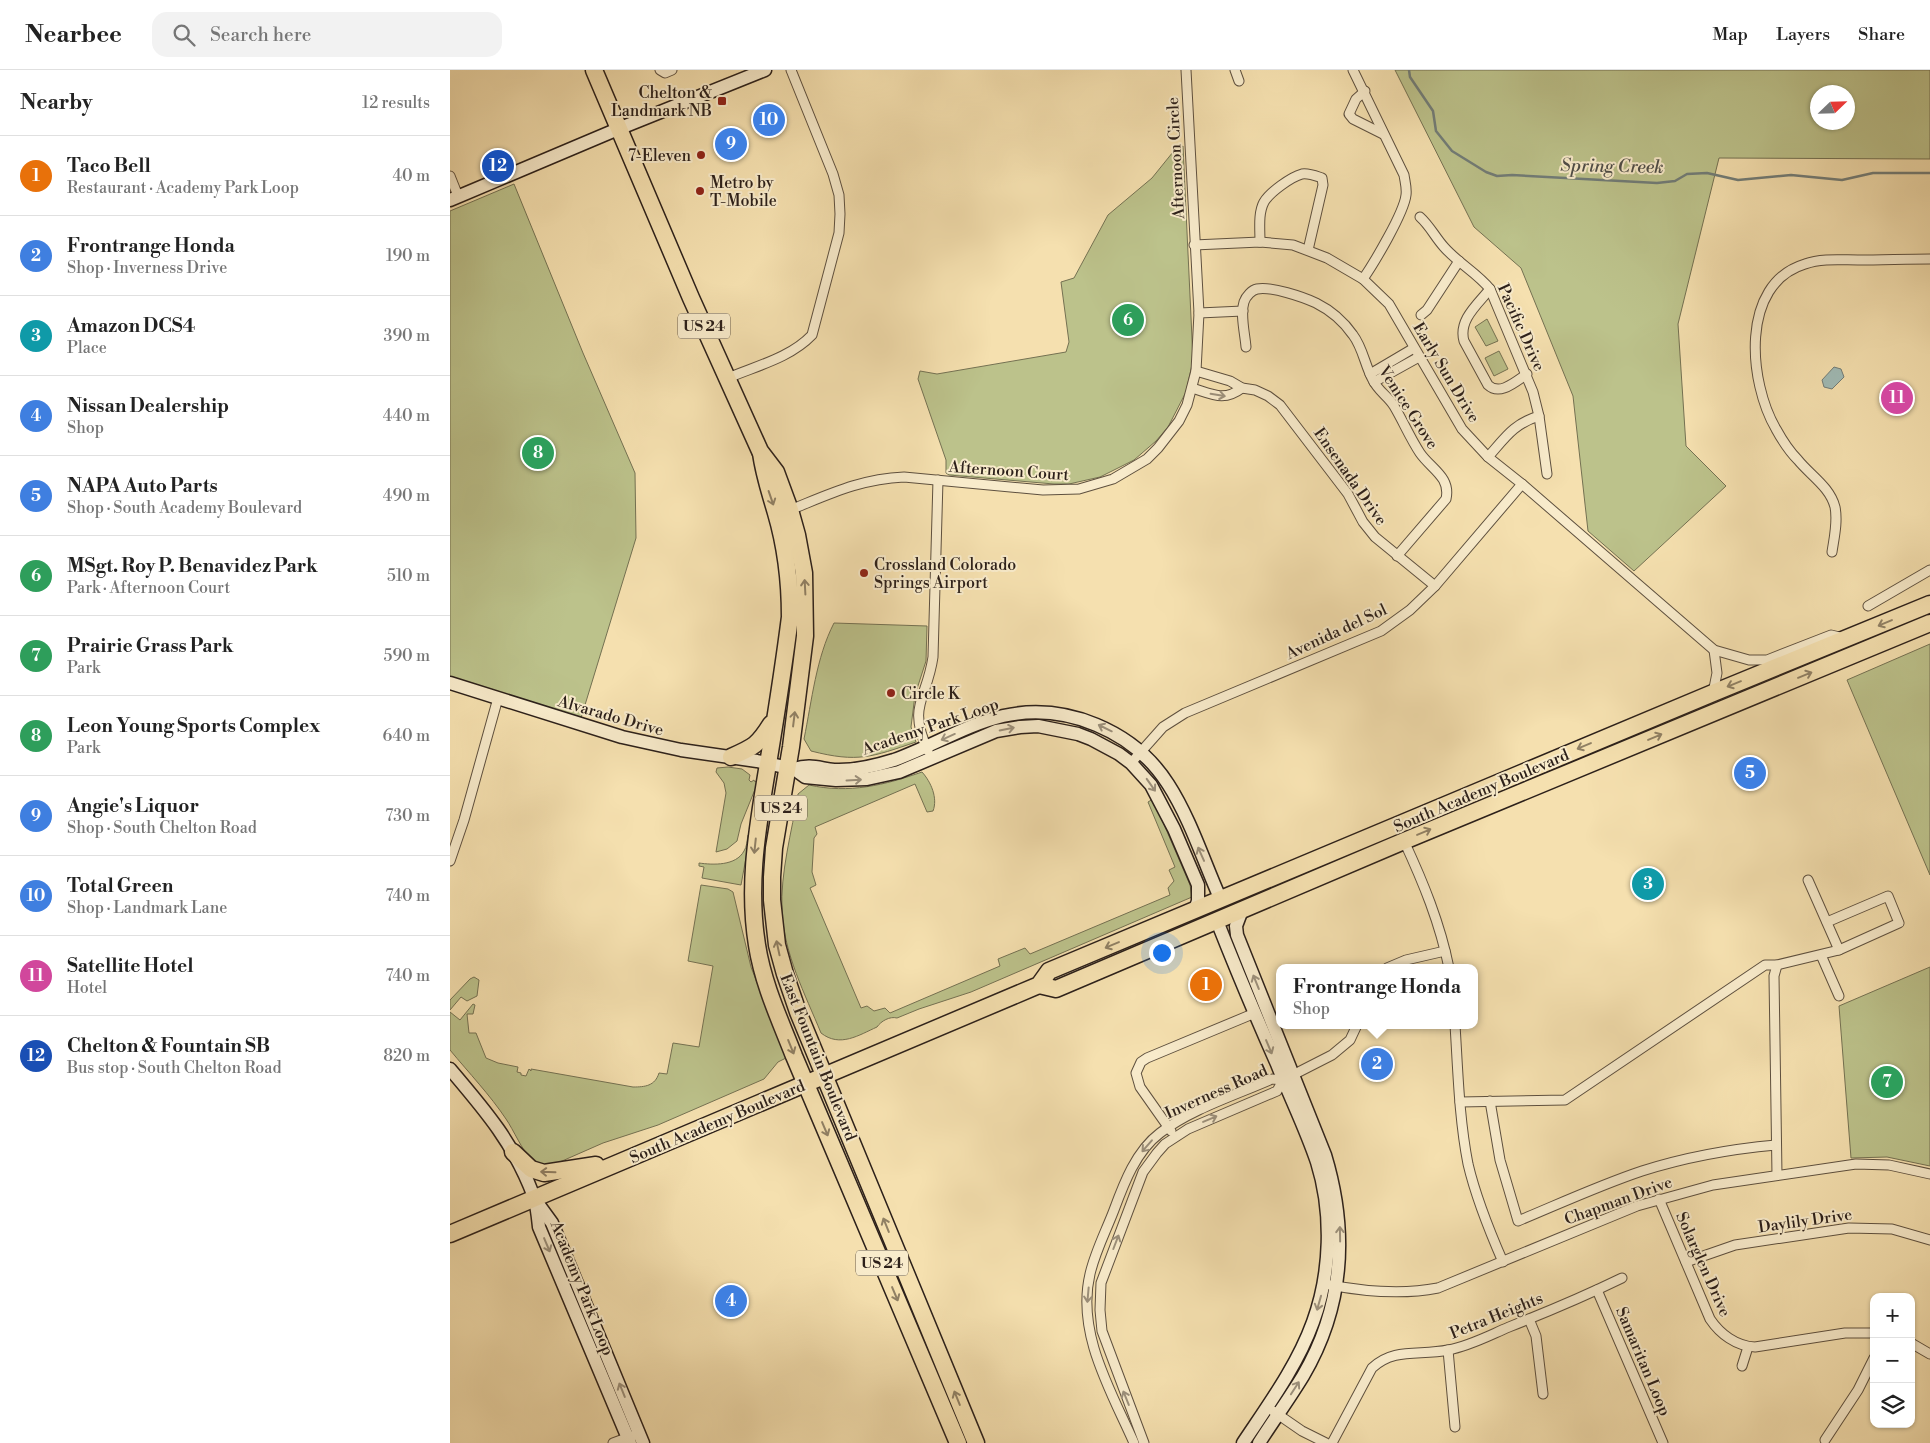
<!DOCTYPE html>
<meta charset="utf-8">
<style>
body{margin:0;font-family:"Libre Bodoni",serif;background:#f2f2f2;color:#222}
.controls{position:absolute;right:15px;bottom:15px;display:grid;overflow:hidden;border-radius:10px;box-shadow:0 1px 4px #0004}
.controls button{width:45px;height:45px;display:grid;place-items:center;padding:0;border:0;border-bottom:1px solid #e0e0e0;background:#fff;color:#222;font:25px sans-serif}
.compass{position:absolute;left:1360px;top:15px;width:45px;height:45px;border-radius:50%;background:#fff;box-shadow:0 1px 4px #0004;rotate:67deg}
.you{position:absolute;left:711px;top:882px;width:18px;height:18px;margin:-12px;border:4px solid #fff;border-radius:50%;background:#1a73e8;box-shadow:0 0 0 8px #1a73e833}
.badge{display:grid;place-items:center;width:32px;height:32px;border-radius:50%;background:#d93025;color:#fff;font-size:16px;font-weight:700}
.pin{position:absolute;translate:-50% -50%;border:2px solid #fff;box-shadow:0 1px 5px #0006}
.popup{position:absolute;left:826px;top:894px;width:202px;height:65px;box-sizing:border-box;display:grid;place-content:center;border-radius:10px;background:#fff;filter:drop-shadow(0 1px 4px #0005);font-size:16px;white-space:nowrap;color:#767676}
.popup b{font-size:19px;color:#222}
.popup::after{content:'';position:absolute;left:50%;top:100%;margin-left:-10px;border:10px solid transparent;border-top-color:#fff}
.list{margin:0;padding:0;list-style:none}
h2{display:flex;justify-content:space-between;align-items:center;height:65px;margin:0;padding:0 20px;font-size:21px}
h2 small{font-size:16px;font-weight:400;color:#767676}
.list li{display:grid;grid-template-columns:32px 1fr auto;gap:15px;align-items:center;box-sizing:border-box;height:80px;padding:0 20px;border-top:1px solid #e0e0e0}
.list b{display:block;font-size:19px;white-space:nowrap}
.list p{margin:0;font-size:16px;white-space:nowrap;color:#767676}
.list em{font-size:16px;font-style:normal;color:#767676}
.icon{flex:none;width:28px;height:28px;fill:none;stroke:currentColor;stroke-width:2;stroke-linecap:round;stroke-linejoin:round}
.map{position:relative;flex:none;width:1480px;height:1373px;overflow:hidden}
header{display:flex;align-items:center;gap:30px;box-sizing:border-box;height:70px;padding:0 25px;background:#fff;border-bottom:1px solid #e0e0e0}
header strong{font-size:24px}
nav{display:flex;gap:28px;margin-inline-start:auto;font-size:18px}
.search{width:350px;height:45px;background:#f2f2f2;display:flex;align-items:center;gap:12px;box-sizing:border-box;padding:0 18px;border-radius:15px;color:#767676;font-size:19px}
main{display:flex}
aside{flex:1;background:#fff}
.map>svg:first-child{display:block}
.green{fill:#bcc28b;stroke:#747152;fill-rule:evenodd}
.water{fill:#a0bbb6;stroke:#727d78}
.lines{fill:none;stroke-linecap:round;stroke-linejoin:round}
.stream{stroke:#727d78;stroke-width:2.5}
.street-casing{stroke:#5e503f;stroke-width:11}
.secondary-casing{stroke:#2c201a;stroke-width:15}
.highway-casing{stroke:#2c201a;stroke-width:19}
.street{stroke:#f8ebcb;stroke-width:9}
.secondary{stroke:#f8ebcb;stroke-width:12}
.highway{stroke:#f5e0af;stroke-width:16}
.oneway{stroke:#9c907b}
.oneway2{stroke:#908064}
.poi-dot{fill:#8f2418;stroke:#f8ebcb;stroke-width:2}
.labels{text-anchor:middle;stroke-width:4;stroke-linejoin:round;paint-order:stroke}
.shield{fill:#f8ebcb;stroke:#695d4f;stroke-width:1}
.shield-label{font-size:15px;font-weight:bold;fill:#2c201a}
.poi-label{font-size:16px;fill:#2c201a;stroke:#f8ebcb;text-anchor:start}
.street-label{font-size:16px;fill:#2c201a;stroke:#f8ebcb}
.water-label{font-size:18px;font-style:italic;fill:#4f4e49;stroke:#f8ebcb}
</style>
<header>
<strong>Nearbee</strong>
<div class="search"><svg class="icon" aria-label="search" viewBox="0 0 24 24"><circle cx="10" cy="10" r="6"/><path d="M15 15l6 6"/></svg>Search here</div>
<nav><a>Map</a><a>Layers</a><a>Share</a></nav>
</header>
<main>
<aside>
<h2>Nearby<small>12 results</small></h2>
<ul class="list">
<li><span class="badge" style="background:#e8710a">1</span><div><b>Taco Bell</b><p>Restaurant · Academy Park Loop</p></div><em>40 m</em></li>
<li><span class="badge" style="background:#3f7fe0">2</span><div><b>Frontrange Honda</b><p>Shop · Inverness Drive</p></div><em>190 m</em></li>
<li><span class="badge" style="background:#0f9aa8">3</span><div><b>Amazon DCS4</b><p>Place</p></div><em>390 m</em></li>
<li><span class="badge" style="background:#3f7fe0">4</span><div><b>Nissan Dealership</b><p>Shop</p></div><em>440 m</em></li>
<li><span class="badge" style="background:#3f7fe0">5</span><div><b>NAPA Auto Parts</b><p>Shop · South Academy Boulevard</p></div><em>490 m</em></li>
<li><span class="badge" style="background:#2e9e5b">6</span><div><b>MSgt. Roy P. Benavidez Park</b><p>Park · Afternoon Court</p></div><em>510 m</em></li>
<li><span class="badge" style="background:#2e9e5b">7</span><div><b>Prairie Grass Park</b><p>Park</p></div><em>590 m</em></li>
<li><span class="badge" style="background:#2e9e5b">8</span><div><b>Leon Young Sports Complex</b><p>Park</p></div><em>640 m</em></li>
<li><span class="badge" style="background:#3f7fe0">9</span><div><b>Angie's Liquor</b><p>Shop · South Chelton Road</p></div><em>730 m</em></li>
<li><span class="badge" style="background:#3f7fe0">10</span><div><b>Total Green</b><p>Shop · Landmark Lane</p></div><em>740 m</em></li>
<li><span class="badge" style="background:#d1479c">11</span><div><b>Satellite Hotel</b><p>Hotel</p></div><em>740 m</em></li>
<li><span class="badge" style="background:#1a4fb4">12</span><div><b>Chelton &amp; Fountain SB</b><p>Bus stop · South Chelton Road</p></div><em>820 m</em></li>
</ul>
</aside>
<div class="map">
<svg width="1480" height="1373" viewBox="0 0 1480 1373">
<rect width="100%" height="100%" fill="#f5e0af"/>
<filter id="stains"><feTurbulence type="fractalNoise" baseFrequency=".004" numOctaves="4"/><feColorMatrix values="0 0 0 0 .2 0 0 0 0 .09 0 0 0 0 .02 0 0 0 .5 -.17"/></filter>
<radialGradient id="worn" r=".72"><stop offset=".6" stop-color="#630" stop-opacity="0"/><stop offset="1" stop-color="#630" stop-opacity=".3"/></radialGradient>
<g class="green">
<path d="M945,0H1480V89L1269,88L1228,254L1236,376L1276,416L1184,501L1138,461L1123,326L1071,198L1024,157ZM1368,22H1398V52H1368Z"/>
<path d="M733,76L743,290L736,322L718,357L706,371L684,390L650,407L619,414H604L499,405L496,403V390L468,309L470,301L487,304L616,282L619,272L611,212L624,208L658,145L702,108L723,82Z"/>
<path d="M64,114L133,283L185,403L186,468L131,648L0,607V141Z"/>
<path d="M1037,249L1048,271L1036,276L1025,257Z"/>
<path d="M1049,281L1058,299L1044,306L1035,288Z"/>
<path d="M384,553L477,556L476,591L465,625L461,657L466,672C422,687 408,693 361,681L354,669C362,630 366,588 384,553Z"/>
<path d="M1480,574V805L1397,610Z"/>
<path d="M278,697L292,699L300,705L299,710L301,712L304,710V711L308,712L291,754L287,771L277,779L266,782L276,723L274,713L266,702L267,698Z"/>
<path d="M472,702C481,712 488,728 483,741L477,742L465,714L365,757L367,764L364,768L362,802L366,815L360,818L411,938L417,936L424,941L435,938L440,943L550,896L548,889L575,878L580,884L720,825L718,818L724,811L719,800L725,797L698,732L703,729L740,815L742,827L521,922L469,939L447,948C440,946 431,951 427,957C409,965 390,978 371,963C355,924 334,884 332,841C330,803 342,761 348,724L359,715C399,724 435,715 472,702Z"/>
<path d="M298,765L300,766L291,815L252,808L254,797L249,796V793C263,795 286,796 294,781C297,777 297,770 298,765Z"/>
<path d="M251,815L278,819L283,822L301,897L336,988L328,992L314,1009L208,1055L153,1073L103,1095C95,1095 88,1094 81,1089C73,1082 63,1059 56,1049C40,1025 19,1003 0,980V942L10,950L23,934L25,935L23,944H17L19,963H26L36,988L48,993L68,997L67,1002L71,1003V1005L76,1006L79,999L81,1001V999L183,1017C195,1017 205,1016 209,1003L217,1004L223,973L249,977L263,896L238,891Z"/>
<path d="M1480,897V1096L1437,1087L1401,1088L1389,936Z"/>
<path d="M24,907L29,910L27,926L17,931L11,927L0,940V930L20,909Z"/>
</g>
<path class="water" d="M1384,297L1391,299L1394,307L1382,319L1374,317L1372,310Z"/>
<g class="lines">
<path class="stream" d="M959,0L960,7L983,41L986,61L1002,81L1036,102L1047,106L1062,105L1207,113L1225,111L1237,104L1257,103L1288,110L1341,105L1392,110L1423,103H1480"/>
<defs>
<g id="street">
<path d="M210,0L215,3L222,0"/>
<path d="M785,0L789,11"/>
<path d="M903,0L954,105C955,112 957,118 956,125C954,143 924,193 913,209"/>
<path d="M915,21L906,29L899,44L903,49L933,64"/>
<path d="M0,106L8,126"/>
<path d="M970,147C980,156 985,167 994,177C1008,193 1027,203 1040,219L1083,322L1089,346L1097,404"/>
<path d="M810,172C810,159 808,143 814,132C820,122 841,107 852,104C859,103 866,106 872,108L873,115L858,180"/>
<path d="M744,175L810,172L843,175L877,188L913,209L939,234L1012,359L1038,387L1072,414L1264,580L1299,590H1317L1381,565L1394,568"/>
<path d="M1040,219C1028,234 1008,250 1014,271L1038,315C1050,326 1065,312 1077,304"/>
<path d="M749,243L793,241"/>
<path d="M971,245L977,240L1009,191"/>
<path d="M796,277C795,264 790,244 794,232C796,226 802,220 807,219C821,216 853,227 866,233C880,240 894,252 903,265C913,278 915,296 923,310C928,321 938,326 944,336C953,351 960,368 970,383C981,399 1001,407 996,429L947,486"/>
<path d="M746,301L780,311L792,318L805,320L818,326L830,335L898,424L913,452L925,467L985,516"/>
<path d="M920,304L964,278"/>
<path d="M278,308C306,296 340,288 362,265L389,163L390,144L389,125L383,104L341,0"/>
<path d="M924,312L969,287"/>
<path d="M742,318C762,324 774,332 792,318"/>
<path d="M1038,387C1055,368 1063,354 1089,346"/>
<path d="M340,440C380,424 410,409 454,407L593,420L629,419L663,409L697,389L708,378L729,351L737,335L746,301L749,243L736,0"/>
<path d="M1382,482C1384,468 1388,452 1385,437C1380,417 1360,405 1348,390C1339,381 1332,370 1326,359C1299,313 1289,214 1355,194C1372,188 1391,190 1408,190C1432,190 1456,189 1480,189"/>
<path d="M1418,536L1480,500"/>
<path d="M1263,623L1267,603L1264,580"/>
<path d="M478,681C457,635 477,629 483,587L488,410"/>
<path d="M681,693L713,657L735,643L931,561L960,540L985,516L1072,414"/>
<path d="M954,771C973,812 990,853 999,898"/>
<path d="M0,791L14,750L48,628"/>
<path d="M1358,810L1389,880"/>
<path d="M1371,885L1389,926"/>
<path d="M1327,895L1324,906L1327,1105"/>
<path d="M937,898L956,890L995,881"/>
<path d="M1005,955C1008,1001 1009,1048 1018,1094C1026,1128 1039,1160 1053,1192"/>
<path d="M1040,1031L1050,1090L1068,1151C1109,1134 1150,1115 1192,1101C1236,1087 1281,1079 1326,1075"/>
<path d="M1010,1032L1115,1030L1315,895H1327L1389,880L1449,853L1438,826L1377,852"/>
<path d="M721,1061L690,1017L686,1003L691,992L697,988L805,943"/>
<path d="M1209,1129L1260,1249C1270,1264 1286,1276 1305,1277L1395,1263H1424"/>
<path d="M1236,1192L1285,1175L1399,1158L1442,1159L1480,1170"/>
<path d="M880,1215C917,1222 952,1225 988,1218L1187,1136L1263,1115L1406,1094L1439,1095L1480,1104"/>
<path d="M1147,1220L1213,1373"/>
<path d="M1079,1249L1086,1266L1093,1324"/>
<path d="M1461,1273L1480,1284"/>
<path d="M998,1280L1005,1357"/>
<path d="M1292,1296L1298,1277"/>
<path d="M823,1341L852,1361L876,1373"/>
<path d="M1375,1370L1408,1320L1424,1288"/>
<path d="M163,1373L182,1366"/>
<path d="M684,1373C661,1321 626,1263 640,1204C645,1182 656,1161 664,1140C674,1113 686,1081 710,1063C741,1039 786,1025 822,1009L833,1010L882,985L900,970L907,955"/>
<path d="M694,1373L652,1261L650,1240L651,1213L693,1102L707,1083L715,1074L738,1059L827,1021L833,1010"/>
<path d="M882,1373L922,1298C944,1277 970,1286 998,1280C1020,1276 1040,1265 1059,1257C1097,1242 1135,1226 1172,1208"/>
</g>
<g id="secondary">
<path d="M0,130L168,59L315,0"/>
<path d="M0,613L172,667L231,680L307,691L344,699L355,707L386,710L417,709L449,702L546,661L570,657L588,656L628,664L641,669L669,684L681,693L701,715L724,759L748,815V831L745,840"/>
<path d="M344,699C360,694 368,698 384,700C404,701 425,696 444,690C481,677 515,655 553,646C616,632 684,661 718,714C740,748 754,792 770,828"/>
<path d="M792,840L786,856L787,865L875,1085C898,1161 894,1236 853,1306C839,1329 823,1351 809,1373"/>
<path d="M767,851C786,899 806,947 827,994C840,1027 856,1059 867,1092C883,1143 881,1203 863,1252C847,1296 819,1334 793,1373"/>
<path d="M0,999C35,1040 65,1075 84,1127C87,1136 88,1147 89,1157L180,1373"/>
<path d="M86,1131L102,1153L193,1373"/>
</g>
<g id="highway">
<path d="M144,0L241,228L310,381L326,402L340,440L347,465L354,503L355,566L341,677L324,778L322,807V830L327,875L335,904L348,942L526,1373"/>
<path d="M311,383C314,405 320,422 326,443C336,477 340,511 340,547C333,602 324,658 315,712C306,767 298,819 307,875C313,914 330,950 344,986L508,1373"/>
<path d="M281,687C304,677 308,675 321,654"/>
<path d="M589,915L606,919L954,771L1480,553"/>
<path d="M63,1082L81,1099L94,1103L146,1095"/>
<path d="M0,1164L589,915L599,901L1263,623L1480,534"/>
</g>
</defs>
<use href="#street" class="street-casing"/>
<use href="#secondary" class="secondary-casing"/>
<use href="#highway" class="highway-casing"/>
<use href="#street" class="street"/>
<use href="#secondary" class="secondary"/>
<use href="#highway" class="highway"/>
</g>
<defs><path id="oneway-shaft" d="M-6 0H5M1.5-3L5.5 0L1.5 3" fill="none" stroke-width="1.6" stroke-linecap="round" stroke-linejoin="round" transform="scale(1.25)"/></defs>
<g class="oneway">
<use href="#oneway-shaft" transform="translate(768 325) rotate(9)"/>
<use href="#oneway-shaft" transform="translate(655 658) rotate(-154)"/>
<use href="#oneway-shaft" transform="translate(557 659) rotate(-11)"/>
<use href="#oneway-shaft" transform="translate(498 667) rotate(156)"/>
<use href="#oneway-shaft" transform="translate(404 710) rotate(-3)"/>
<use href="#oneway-shaft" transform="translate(701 715) rotate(55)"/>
<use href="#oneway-shaft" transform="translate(751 784) rotate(-114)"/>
<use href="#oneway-shaft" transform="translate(806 912) rotate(-112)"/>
<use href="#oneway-shaft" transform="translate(819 977) rotate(67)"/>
<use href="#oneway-shaft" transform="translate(760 1049) rotate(-23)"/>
<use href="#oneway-shaft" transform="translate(697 1076) rotate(131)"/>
<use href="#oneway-shaft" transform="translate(890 1164) rotate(-91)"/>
<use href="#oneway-shaft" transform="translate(666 1172) rotate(-69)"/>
<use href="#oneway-shaft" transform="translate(97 1175) rotate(67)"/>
<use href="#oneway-shaft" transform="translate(638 1225) rotate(95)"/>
<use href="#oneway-shaft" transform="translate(869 1233) rotate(106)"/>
<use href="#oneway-shaft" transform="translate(845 1318) rotate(-57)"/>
<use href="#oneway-shaft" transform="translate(172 1320) rotate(-112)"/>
<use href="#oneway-shaft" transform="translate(676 1328) rotate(-112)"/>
</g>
<g class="oneway2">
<use href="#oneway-shaft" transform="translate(321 428) rotate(71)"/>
<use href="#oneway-shaft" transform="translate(355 517) rotate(-93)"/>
<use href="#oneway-shaft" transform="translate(1435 553) rotate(157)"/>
<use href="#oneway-shaft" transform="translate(1355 605) rotate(-22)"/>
<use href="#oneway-shaft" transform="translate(1284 614) rotate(158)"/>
<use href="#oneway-shaft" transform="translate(344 649) rotate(-83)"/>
<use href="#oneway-shaft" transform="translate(1205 667) rotate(-23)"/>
<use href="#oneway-shaft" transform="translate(1134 676) rotate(157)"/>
<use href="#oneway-shaft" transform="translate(974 762) rotate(-23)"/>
<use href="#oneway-shaft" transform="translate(305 776) rotate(96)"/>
<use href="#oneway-shaft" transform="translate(662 875) rotate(157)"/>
<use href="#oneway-shaft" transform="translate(328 878) rotate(-102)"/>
<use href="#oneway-shaft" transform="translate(341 977) rotate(68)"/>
<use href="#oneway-shaft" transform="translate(375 1059) rotate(67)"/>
<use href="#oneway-shaft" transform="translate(98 1102) rotate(-178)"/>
<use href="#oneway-shaft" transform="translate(436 1155) rotate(-112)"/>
<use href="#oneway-shaft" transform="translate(445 1224) rotate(67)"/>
<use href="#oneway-shaft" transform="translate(507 1328) rotate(-112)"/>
</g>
<g class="poi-dot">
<rect x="267" y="26" width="10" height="10" rx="2.5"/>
<circle cx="251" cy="85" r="5"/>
<circle cx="250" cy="121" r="5"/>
<circle cx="414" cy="503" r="5"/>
<circle cx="441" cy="623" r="5"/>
</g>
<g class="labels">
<g class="shield">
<rect x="228" y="243.5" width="52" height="25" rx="4"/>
<rect x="305" y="725.5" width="52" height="25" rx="4"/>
<rect x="406" y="1180.5" width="52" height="25" rx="4"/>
</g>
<g class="shield-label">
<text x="254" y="261">US 24</text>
<text x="331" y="743">US 24</text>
<text x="432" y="1198">US 24</text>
</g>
<g class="poi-label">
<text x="262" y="28" text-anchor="end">Chelton &amp;<tspan x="262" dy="18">Landmark NB</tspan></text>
<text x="241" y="91" text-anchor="end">7-Eleven</text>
<text x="260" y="118">Metro by<tspan x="260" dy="18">T-Mobile</tspan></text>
<text x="424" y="500">Crossland Colorado<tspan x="424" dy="18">Springs Airport</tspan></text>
<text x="451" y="629">Circle K</text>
</g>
<g class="street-label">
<text transform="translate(725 88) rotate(-93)" y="6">Afternoon Circle</text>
<text transform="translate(1072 257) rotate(66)" y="6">Pacific Drive</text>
<text transform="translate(997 302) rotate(59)" y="6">Early Sun Drive</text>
<text transform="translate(959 337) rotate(57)" y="6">Venice Grove</text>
<text transform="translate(559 400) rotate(4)" y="6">Afternoon Court</text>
<text transform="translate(901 406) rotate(55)" y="6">Ensenada Drive</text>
<text transform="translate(886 561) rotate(-25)" y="6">Avenida del Sol</text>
<text transform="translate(161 645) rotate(16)" y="6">Alvarado Drive</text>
<text transform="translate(480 656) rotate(-19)" y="6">Academy Park Loop</text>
<text transform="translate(1031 720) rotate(-23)" y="6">South Academy Boulevard</text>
<text transform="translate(369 987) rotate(68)" y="6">East Fountain Boulevard</text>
<text transform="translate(766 1021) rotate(-24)" y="6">Inverness Road</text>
<text transform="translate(267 1051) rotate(-23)" y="6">South Academy Boulevard</text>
<text transform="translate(1168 1130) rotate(-20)" y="6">Chapman Drive</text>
<text transform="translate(1355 1150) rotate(-8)" y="6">Daylily Drive</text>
<text transform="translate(1254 1194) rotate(66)" y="6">Solarglen Drive</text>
<text transform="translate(133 1218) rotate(68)" y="6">Academy Park Loop</text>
<text transform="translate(1046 1245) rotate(-22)" y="6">Petra Heights</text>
<text transform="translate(1194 1291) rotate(67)" y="6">Samaritan Loop</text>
</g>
<g class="water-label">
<text transform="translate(1162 96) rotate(1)" y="6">Spring Creek</text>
</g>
</g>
<rect width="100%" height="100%" filter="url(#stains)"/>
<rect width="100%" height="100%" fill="url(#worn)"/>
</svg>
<div class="controls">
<button>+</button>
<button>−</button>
<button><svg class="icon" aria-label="layers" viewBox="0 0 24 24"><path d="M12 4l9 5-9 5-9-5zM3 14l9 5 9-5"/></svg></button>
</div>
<svg class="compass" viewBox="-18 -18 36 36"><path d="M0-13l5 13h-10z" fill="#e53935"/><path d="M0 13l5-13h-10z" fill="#767676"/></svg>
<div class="you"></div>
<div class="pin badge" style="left:756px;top:915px;background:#e8710a">1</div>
<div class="pin badge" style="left:927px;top:994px;background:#3f7fe0">2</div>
<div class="popup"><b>Frontrange Honda</b>Shop</div>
<div class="pin badge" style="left:1198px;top:814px;background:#0f9aa8">3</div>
<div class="pin badge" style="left:281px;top:1231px;background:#3f7fe0">4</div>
<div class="pin badge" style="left:1300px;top:703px;background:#3f7fe0">5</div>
<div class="pin badge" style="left:678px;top:250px;background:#2e9e5b">6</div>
<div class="pin badge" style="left:1437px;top:1012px;background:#2e9e5b">7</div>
<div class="pin badge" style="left:88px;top:383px;background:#2e9e5b">8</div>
<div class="pin badge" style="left:281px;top:74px;background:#3f7fe0">9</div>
<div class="pin badge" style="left:319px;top:50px;background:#3f7fe0">10</div>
<div class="pin badge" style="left:1447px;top:328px;background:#d1479c">11</div>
<div class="pin badge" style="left:48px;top:96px;background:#1a4fb4">12</div>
</div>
</main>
